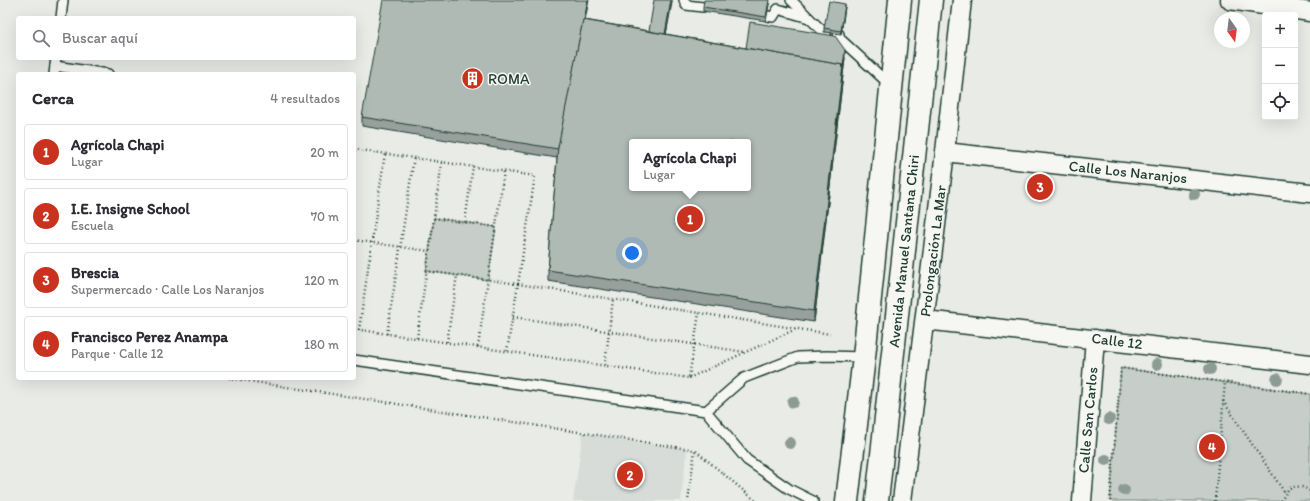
<!DOCTYPE html>
<html lang="es">
<meta charset="utf-8">
<style>
body{margin:0;font-family:Itim,sans-serif;background:#f2f2f3;color:#2b2b33}
.controls{position:absolute;right:12px;top:12px;display:grid;overflow:hidden;border-radius:4px;box-shadow:0 4px 16px #0002}
.controls button{width:36px;height:36px;display:grid;place-items:center;padding:0;border:0;border-bottom:1px solid #e1e1e2;background:#fff;color:#2b2b33;font:20px sans-serif}
.compass{position:absolute;left:1214px;top:12px;width:36px;height:36px;border-radius:50%;background:#fff;box-shadow:0 4px 16px #0002;rotate:166deg}
.you{position:absolute;left:632px;top:253px;width:14px;height:14px;margin:-10px;border:3px solid #fff;border-radius:50%;background:#1a73e8;box-shadow:0 0 0 6px #1a73e833}
.badge{display:grid;place-items:center;width:26px;height:26px;border-radius:50%;background:#c8321e;color:#fff;font-size:13px;font-weight:700}
.pin{position:absolute;translate:-50% -50%;border:2px solid #fff;box-shadow:0 1px 4px #0006}
.popup{position:absolute;left:629px;top:139px;width:122px;height:52px;box-sizing:border-box;display:grid;place-content:center;border-radius:4px;background:#fff;filter:drop-shadow(0 1px 3px #0005);font-size:13px;white-space:nowrap;color:#7c7c81}
.popup b{font-size:15px;color:#2b2b33}
.popup::after{content:'';position:absolute;left:50%;top:100%;margin-left:-8px;border:8px solid transparent;border-top-color:#fff}
.list{margin:0;padding:0;list-style:none}
h2{display:flex;justify-content:space-between;align-items:center;height:52px;margin:0;padding:0 16px;font-size:17px}
h2 small{font-size:13px;font-weight:400;color:#7c7c81}
.list li{display:grid;grid-template-columns:26px 1fr auto;gap:12px;align-items:center;box-sizing:border-box;height:56px;margin:0 8px 8px;padding:0 8px;border:1px solid #e1e1e2;border-radius:4px}
.list b{display:block;font-size:15px;white-space:nowrap}
.list p{margin:0;font-size:13px;white-space:nowrap;color:#7c7c81}
.list em{font-size:13px;font-style:normal;color:#7c7c81}
.icon{flex:none;width:22px;height:22px;fill:none;stroke:currentColor;stroke-width:2;stroke-linecap:round;stroke-linejoin:round}
.map{position:relative;flex:none;width:1310px;height:501px;overflow:hidden}
.search{position:absolute;background:#fff;box-shadow:0 4px 16px #0002;left:16px;top:16px;width:340px;height:44px;display:flex;align-items:center;gap:10px;box-sizing:border-box;padding:0 14px;border-radius:4px;color:#7c7c81;font-size:15px}
.panel{position:absolute;background:#fff;box-shadow:0 4px 16px #0002;left:16px;top:72px;width:340px;height:308px;border-radius:4px}
.map>svg:first-child{display:block}
.built{fill:#d8dcd8}
.green{fill:#c7cec9;stroke:#73867e}
.lines{fill:none;stroke-linecap:round;stroke-linejoin:round}
.lane-casing{stroke:#1f3d34;stroke-width:12}
.street-casing{stroke:#1f3d34;stroke-width:21}
.secondary-casing{stroke:#1f3d34;stroke-width:25}
.path{stroke:#1f3d34;stroke-width:2.5;stroke-dasharray:1 3;stroke-linecap:butt}
.lane{stroke:#f6f6f2;stroke-width:9}
.street{stroke:#f6f6f2;stroke-width:18}
.secondary{stroke:#f6f6f2;stroke-width:22}
.tree{fill:#8d9b95}
.wall{fill:#97a09c;stroke:#1f3d34}
.shaded-wall{fill:#7b827f;stroke:#1f3d34}
.building{fill:#b0bab5;stroke:#1f3d34;fill-rule:evenodd}
.labels{text-anchor:middle;stroke-width:3;stroke-linejoin:round;paint-order:stroke}
.poi-label{font-size:15px;fill:#1f3d34;stroke:#f6f6f2;text-anchor:start}
.street-label{font-size:15px;fill:#1f3d34;stroke:#f6f6f2}
</style>
<div class="map">
<svg width="1310" height="501" viewBox="0 0 1310 501">
<rect width="100%" height="100%" fill="#e9ebe7"/>
<filter id="ink" filterUnits="userSpaceOnUse"><feTurbulence type="fractalNoise" baseFrequency=".025" numOctaves="2"/><feDisplacementMap in="SourceGraphic" scale="8" xChannelSelector="R" yChannelSelector="G"/><feConvolveMatrix kernelMatrix="1 2 1 2 8 2 1 2 1" color-interpolation-filters="sRGB"/></filter>
<g filter="url(#ink)">
<path class="built" d="M583,433L687,449L681,501H573Z"/>
<g class="green">
<path d="M434,218L496,227L488,280L426,271Z"/>
<path d="M1121,368L1310,394V501H1110Z"/>
</g>
<g class="lines">
<defs>
<g id="lane">
<path d="M684,0L686,5L703,7"/>
<path d="M791,0L809,18"/>
<path d="M767,16L773,17L778,9L809,18L826,34"/>
<path d="M61,18L63,0"/>
<path d="M839,34L838,37L889,84"/>
<path d="M55,66L108,74"/>
<path d="M54,74L56,58"/>
<path d="M354,360L706,411L747,460L789,489L813,501"/>
<path d="M706,411L744,378L798,357L827,356L864,357"/>
</g>
<g id="street">
<path d="M1230,0L1310,12"/>
<path d="M945,152L1310,193"/>
<path d="M925,320L1310,364"/>
<path d="M902,501L945,152L962,0"/>
<path d="M1082,501L1095,339"/>
</g>
<g id="secondary">
<path d="M847,501L864,357L900,0"/>
<path d="M877,501L931,0"/>
</g>
</defs>
<use href="#lane" class="lane-casing"/>
<use href="#street" class="street-casing"/>
<use href="#secondary" class="secondary-casing"/>
<g class="path">
<path d="M354,149L535,176L518,284L830,334"/>
<path d="M354,155L355,149"/>
<path d="M434,218L496,227"/>
<path d="M465,222L473,166"/>
<path d="M354,240L429,251"/>
<path d="M426,271L518,284L507,351"/>
<path d="M513,317L745,352"/>
<path d="M354,329L689,378L699,313"/>
<path d="M359,330L385,153"/>
<path d="M387,334L414,157"/>
<path d="M417,338L442,162"/>
<path d="M447,342L457,275"/>
<path d="M478,347L504,171"/>
<path d="M605,365L613,299"/>
<path d="M229,378L695,450L688,501"/>
<path d="M689,378L796,329"/>
<path d="M1223,401L1285,493"/>
<path d="M696,451L756,501"/>
<path d="M1110,501L1121,368L1310,394"/>
<path d="M1215,501L1225,382"/>
<path d="M1281,501L1289,488C1298,486 1303,486 1310,491"/>
</g>
<use href="#lane" class="lane"/>
<use href="#street" class="street"/>
<use href="#secondary" class="secondary"/>
</g>
<g class="tree">
<circle cx="1194" cy="194" r="6"/>
<circle cx="1157" cy="364" r="6"/>
<circle cx="1210" cy="369" r="6"/>
<circle cx="1277" cy="379" r="6"/>
<circle cx="793" cy="402" r="6"/>
<circle cx="1109" cy="419" r="6"/>
<circle cx="790" cy="443" r="6"/>
<circle cx="1106" cy="460" r="6"/>
<circle cx="1124" cy="490" r="6"/>
</g>
<g class="wall">
<path d="M672,0L666,34L746,48L845,58L814,322L548,281V270L557,158L362,126V117L585,20L649,31Z"/>
<path d="M770,0L766,21L703,11V7Z"/>
<path d="M845,7L841,34L824,32V28Z"/>
</g>
<g class="shaded-wall">
<path d="M588,0H589L558,158Z"/>
<path d="M671,0H672V3L664,45V38Z"/>
<path d="M845,4V7L841,34V31Z"/>
<path d="M845,50V58L814,322V311Z"/>
</g>
<g class="building">
<path d="M383,0H588L584,20H583L558,149L362,117Z"/>
<path d="M654,0H671L665,34L649,31Z"/>
<path d="M704,0H769L766,17L703,7Z"/>
<path d="M829,1L845,4L841,31L824,28Z"/>
<path d="M583,20L843,65L814,311L548,270L558,147ZM632,142H748V188H632Z"/>
<path d="M750,22L835,36L845,50L843,67V65L746,48Z"/>
</g>
</g>
<defs>
<symbol id="building-disc" viewBox="-11 -11 22 22"><circle r="9.5" fill="#c8321e" stroke="#f6f6f2"/><path d="M-4-6H4V6H1V3H-1V6H-4ZM-2.5-4.3h1.7v1.8h-1.7ZM.8-4.3h1.7v1.8H.8ZM-2.5-1h1.7V.8h-1.7ZM.8-1h1.7V.8H.8Z" fill="#fff"/></symbol>
</defs>
<g fill-rule="evenodd">
<use href="#building-disc" x="460" y="66" width="25" height="25"/>
</g>
<g class="labels">
<g class="poi-label">
<text x="488" y="84">ROMA</text>
</g>
<g class="street-label">
<text transform="translate(1128 172) rotate(6)" y="5">Calle Los Naranjos</text>
<text transform="translate(904 251) rotate(-84)" y="5">Avenida Manuel Santana Chiri</text>
<text transform="translate(933 251) rotate(-83)" y="5">Prolongación La Mar</text>
<text transform="translate(1117 341) rotate(7)" y="5">Calle 12</text>
<text transform="translate(1088 420) rotate(-85)" y="5">Calle San Carlos</text>
</g>
</g>
</svg>
<div class="controls">
<button>+</button>
<button>−</button>
<button><svg class="icon" aria-label="locate" viewBox="0 0 24 24"><circle cx="12" cy="12" r="6"/><path d="M12 2v4M12 18v4M2 12h4M18 12h4"/></svg></button>
</div>
<svg class="compass" viewBox="-18 -18 36 36"><path d="M0-13l5 13h-10z" fill="#e53935"/><path d="M0 13l5-13h-10z" fill="#7c7c81"/></svg>
<div class="you"></div>
<div class="pin badge" style="left:690px;top:219px">1</div>
<div class="popup"><b>Agrícola Chapi</b>Lugar</div>
<div class="pin badge" style="left:630px;top:475px">2</div>
<div class="pin badge" style="left:1040px;top:187px">3</div>
<div class="pin badge" style="left:1212px;top:447px">4</div>
<div class="search"><svg class="icon" aria-label="search" viewBox="0 0 24 24"><circle cx="10" cy="10" r="6"/><path d="M15 15l6 6"/></svg>Buscar aquí</div>
<section class="panel">
<h2>Cerca<small>4 resultados</small></h2>
<ul class="list">
<li><span class="badge">1</span><div><b>Agrícola Chapi</b><p>Lugar</p></div><em>20 m</em></li>
<li><span class="badge">2</span><div><b>I.E. Insigne School</b><p>Escuela</p></div><em>70 m</em></li>
<li><span class="badge">3</span><div><b>Brescia</b><p>Supermercado · Calle Los Naranjos</p></div><em>120 m</em></li>
<li><span class="badge">4</span><div><b>Francisco Perez Anampa</b><p>Parque · Calle 12</p></div><em>180 m</em></li>
</ul>
</section>
</div>
